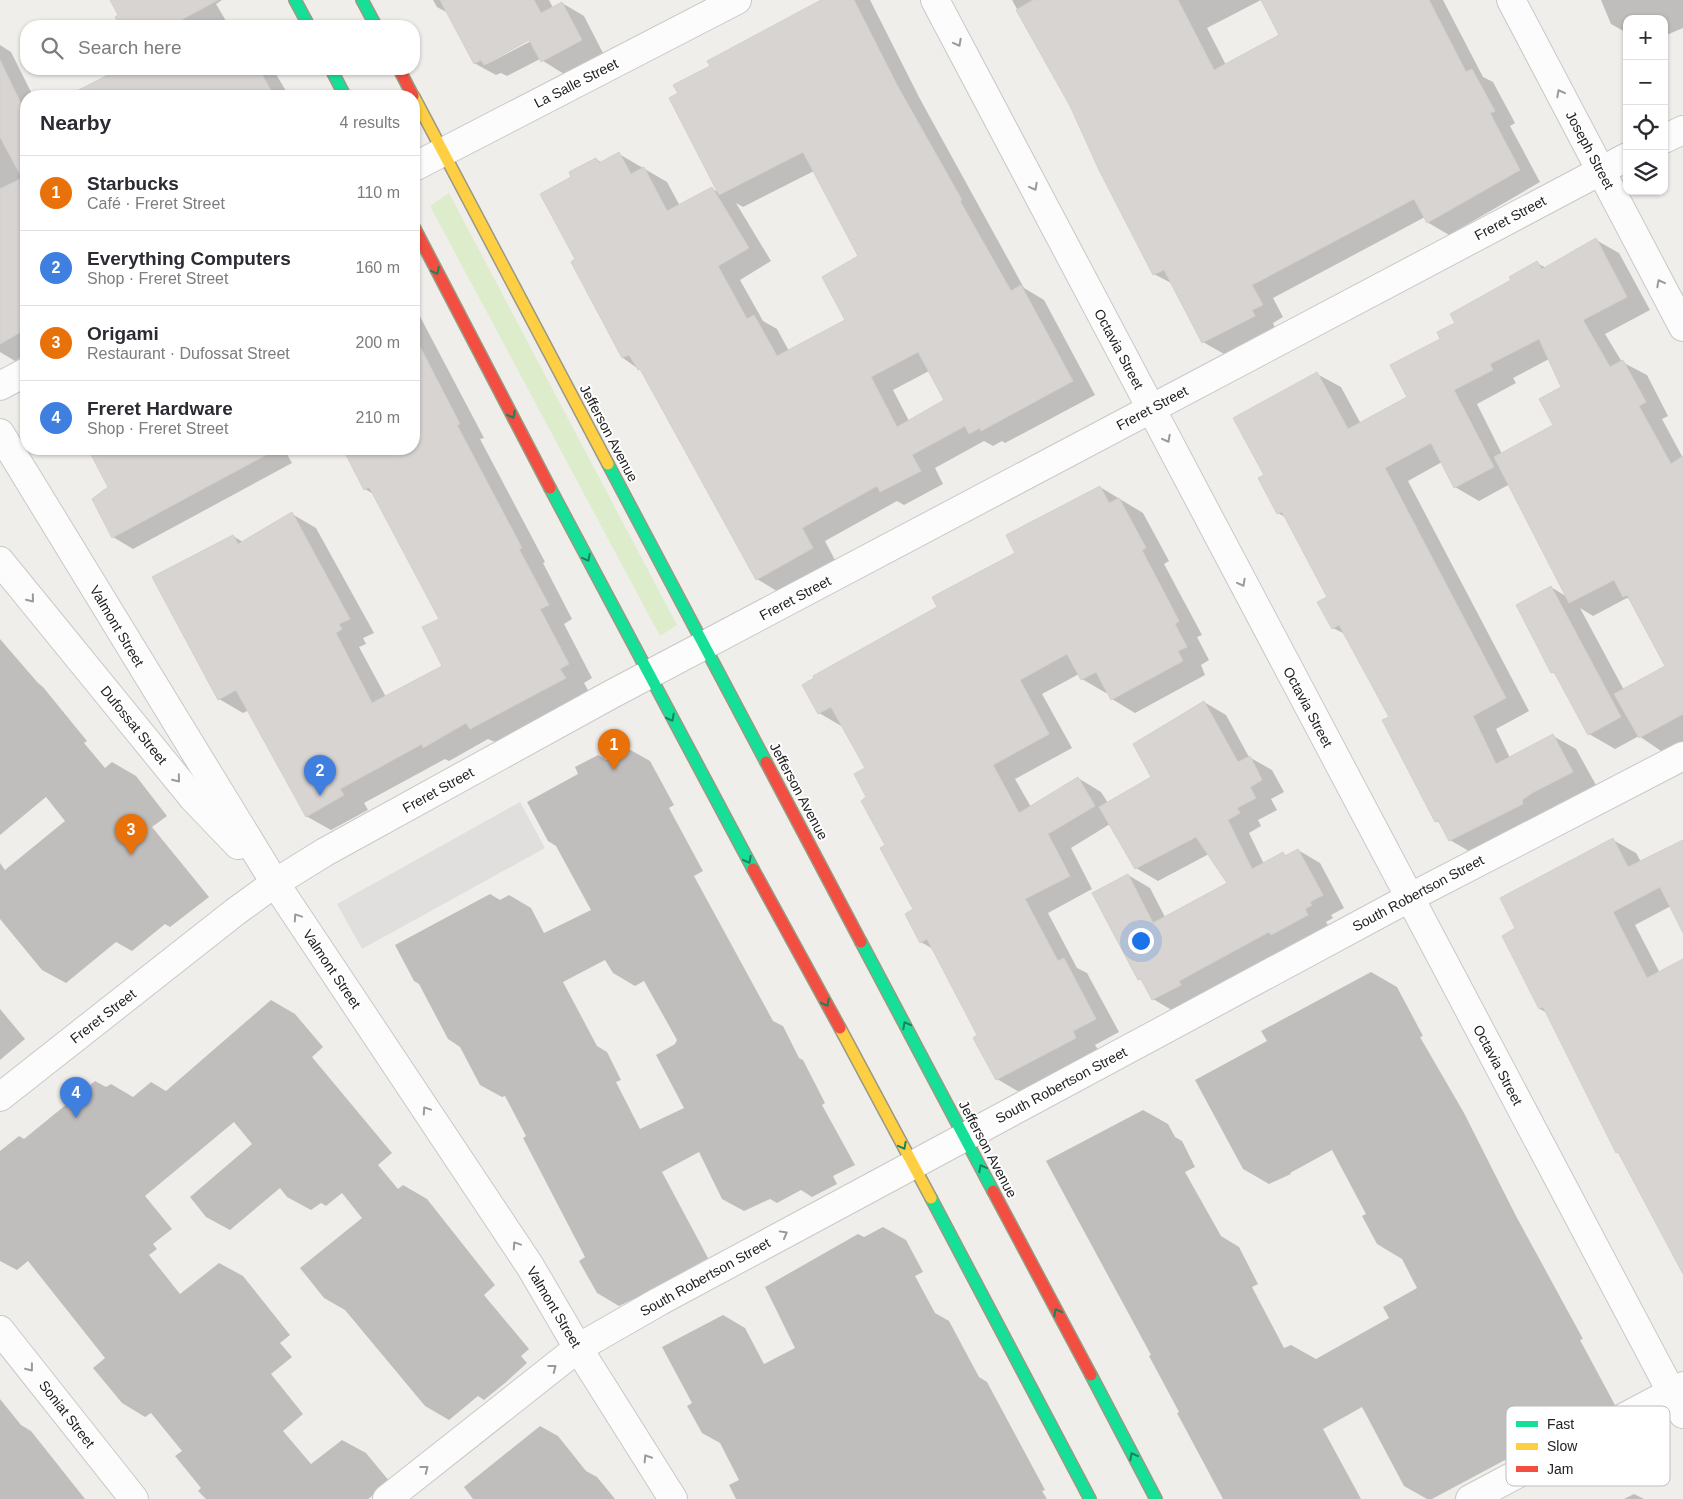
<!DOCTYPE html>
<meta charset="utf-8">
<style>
body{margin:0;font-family:Helvetica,sans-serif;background:#f2f2f3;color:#2b2b33}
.controls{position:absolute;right:15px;top:15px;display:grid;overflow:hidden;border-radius:10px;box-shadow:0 1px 4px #0004}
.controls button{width:45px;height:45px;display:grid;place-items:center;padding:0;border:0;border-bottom:1px solid #e1e1e2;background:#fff;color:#2b2b33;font:25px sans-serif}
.you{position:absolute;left:1140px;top:940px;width:18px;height:18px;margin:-12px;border:4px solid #fff;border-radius:50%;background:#1a73e8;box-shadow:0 0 0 8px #1a73e833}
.badge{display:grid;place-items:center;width:32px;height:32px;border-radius:50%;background:#111827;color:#fff;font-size:16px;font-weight:700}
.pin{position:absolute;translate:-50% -41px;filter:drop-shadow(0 1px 2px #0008)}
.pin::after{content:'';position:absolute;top:26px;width:18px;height:15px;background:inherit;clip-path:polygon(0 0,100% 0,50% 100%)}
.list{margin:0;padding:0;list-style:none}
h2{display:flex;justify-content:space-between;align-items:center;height:65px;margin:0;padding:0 20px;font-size:21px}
h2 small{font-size:16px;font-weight:400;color:#7c7c81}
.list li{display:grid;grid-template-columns:32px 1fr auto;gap:15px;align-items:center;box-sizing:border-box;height:75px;padding:0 20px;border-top:1px solid #e1e1e2}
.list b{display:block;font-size:19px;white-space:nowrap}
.list p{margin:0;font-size:16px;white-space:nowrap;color:#7c7c81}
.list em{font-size:16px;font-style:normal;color:#7c7c81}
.icon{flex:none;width:28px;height:28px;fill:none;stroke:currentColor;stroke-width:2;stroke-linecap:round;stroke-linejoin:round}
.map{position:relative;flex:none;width:1683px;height:1499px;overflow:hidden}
.search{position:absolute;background:#fff;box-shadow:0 1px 4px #0004;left:20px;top:20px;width:400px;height:55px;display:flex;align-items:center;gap:12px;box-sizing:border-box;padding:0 18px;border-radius:20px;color:#7c7c81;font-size:19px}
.panel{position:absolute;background:#fff;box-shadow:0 1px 4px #0004;left:20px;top:90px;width:400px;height:365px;border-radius:20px}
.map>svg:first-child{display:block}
.grass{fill:#ddeccb}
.parking{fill:#e0dfde}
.shadow{fill:#0003;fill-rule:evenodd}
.building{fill:#d7d4d2;stroke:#d3d0cc;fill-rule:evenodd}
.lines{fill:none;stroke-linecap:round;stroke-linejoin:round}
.street-casing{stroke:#c9c8c7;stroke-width:30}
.fast-casing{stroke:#999a82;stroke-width:14}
.slow-casing{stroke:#999a82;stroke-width:14}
.jam-casing{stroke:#999a82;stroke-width:14}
.street{stroke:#fdfcfc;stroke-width:28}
.fast{stroke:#16e098;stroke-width:11}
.slow{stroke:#ffcf43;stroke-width:11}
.jam{stroke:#f24e42;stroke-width:11}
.oneway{stroke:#9a9a9a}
.oneway2{stroke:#1c815d}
.labels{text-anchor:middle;stroke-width:4;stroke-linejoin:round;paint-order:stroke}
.street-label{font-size:14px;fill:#222;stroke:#fff}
.key{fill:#fff;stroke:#bdbdbd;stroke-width:1}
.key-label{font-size:14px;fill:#222}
</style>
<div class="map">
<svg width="1683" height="1499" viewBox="0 0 1683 1499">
<rect width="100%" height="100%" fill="#f0eeeb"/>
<path class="grass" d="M449,193L677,625L660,636L430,206Z"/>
<path class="parking" d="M520,802L545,848L362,949L337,904Z"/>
<g class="shadow">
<path d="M112,0H222L216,4L229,26H122L117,17L120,15Z"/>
<path d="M433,0H549L553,8L562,3L584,16L603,53L564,74L540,59L507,76L501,73L496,75L474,63L448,13L437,7ZM534,36L535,39L487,64V61Z"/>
<path d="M823,0H870L920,99L1024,288L1044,300L1095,395L1005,443L1002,441L993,446L984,441L935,468L943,484L904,505L897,501L825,541L836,562L780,593L757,579L644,373L623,358L572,262L577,260L573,177L596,159L602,163L619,154L667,182L680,206L712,189L720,193L680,94L712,67ZM814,171L860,257L847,321L789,351L777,329L763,321L740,280L771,261L736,203L743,207ZM929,371L946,401L909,421L893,390Z"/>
<path d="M1012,0H1261L1207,28L1226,65L1281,36L1262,0H1443L1483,77L1493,82L1515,123L1510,126L1540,182L1449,235L1427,222L1425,217L1273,298L1283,317L1273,323L1275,328L1224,354L1203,342L1173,284L1154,274L1071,106Z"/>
<path d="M1601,0H1683V28L1664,36V19H1627V33L1611,24Z"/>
<path d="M0,45L11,52L33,96H26V354L15,361L0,352Z"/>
<path d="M122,69H273L289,96H69Z"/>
<path d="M1596,240L1619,253L1650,310L1605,334L1622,362L1647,375L1668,416L1662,419L1683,458V742L1664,753L1639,736L1615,749L1589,734L1557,675L1552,672L1551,587L1567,597L1510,484L1479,501L1455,487L1442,462L1408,481L1529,711L1496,729L1510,758L1553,736L1576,749L1596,785L1474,854L1450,840L1442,824L1436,821L1391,717L1347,635L1333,628L1329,597L1287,518L1278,513L1260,479L1265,475L1317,374L1341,387L1361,424L1408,398L1442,340L1457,323L1537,263L1546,268ZM1549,359L1562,387L1555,425L1502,454L1477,404L1516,383L1513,378ZM1627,598L1631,600L1667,667L1624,690L1580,608L1593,616Z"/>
<path d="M414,305L484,438L480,439L545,562L543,563L572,619L564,624L592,678L584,683L589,692L495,742L488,739L449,761L445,759L364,803L368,810L331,830L306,816L249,710L243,713L219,699L233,536L243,542L292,514L316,528L374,633L363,638L366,644L359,647L386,697L444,667L440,619L375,495L365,489L344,449H414Z"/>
<path d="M89,449H284L292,463L133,549L113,537L110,487Z"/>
<path d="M1100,487L1143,513L1169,561L1164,564L1202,635L1197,637L1209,660L1201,665L1205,675L1135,713L1112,699L1108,692L1106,693L1082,679L1079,674L1042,694L1072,748L1015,779L1031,807L1078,778L1101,792L1108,803L1153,778L1204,702L1226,715L1249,757L1272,770L1284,792L1271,799L1277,810L1258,820L1261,826L1249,833L1264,864L1283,854L1287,856L1298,850L1320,863L1344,908L1331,915L1333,918L1326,922L1329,927L1294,947L1291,945L1200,994L1202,997L1175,1012L1153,999L1144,982L1139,979L1128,875L1150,888L1165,917L1228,883L1209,854L1158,881L1136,868L1110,824L1071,848L1092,889L1048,913L1077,968L1087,973L1119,1032L1095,1045L1099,1051L1021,1093L997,1079L979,1036L933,949L921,942L915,910L868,798L867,768L843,727L819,713L939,607L1017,553Z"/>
<path d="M0,639L38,683L43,687L87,741L84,743L105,768L112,762L136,776L167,816L152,827L209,897L170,927L165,924L132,951L116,942L66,983L42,970L0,919V863L5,870L65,821L46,797L0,835Z"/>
<path d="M627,748L650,761L674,805L669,808L703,871L694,876L773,1021L783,1026L799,1058L803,1060L825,1103L822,1105L855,1165L833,1176L837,1184L812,1197L801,1190L777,1203L770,1199L744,1211L722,1199L699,1152L662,1172L708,1258L654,1289L619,1306L597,1293L579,1261L585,1257L523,1138L526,1136L505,1096L502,1097L480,1085L460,1047L448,1039L419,984L414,981L395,945L490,894L500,900L509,895L531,908L544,933L591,910L556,846L548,841L527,802L578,774L575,767L598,755L606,760ZM605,960L613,973L635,986L644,981L677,1040L675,1044L656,1055L684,1108L640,1129L616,1082L621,1080L607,1052L597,1046L563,982Z"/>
<path d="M1613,840L1636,853L1641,862L1683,841V930L1671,906L1635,925L1679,1010L1683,1029V1271L1621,1154L1617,1152L1547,1013L1540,1009L1517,929Z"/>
<path d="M1371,972L1397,987L1423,1036L1420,1037L1464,1113L1516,1216L1583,1339L1580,1340L1615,1405L1508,1462L1505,1460L1432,1499H1427L1404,1486L1362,1407L1323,1429L1361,1499H1223L1177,1413L1179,1412L1149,1356L1151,1355L1046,1161L1143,1110L1168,1124L1175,1137L1182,1141L1195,1167L1185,1172L1221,1236L1239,1247L1258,1284L1252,1287L1284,1348L1291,1345L1316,1359L1389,1318L1383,1307L1417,1288L1402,1259L1377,1244L1362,1216L1366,1214L1332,1150L1290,1173L1291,1174L1269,1184L1243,1169L1195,1080L1267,1041L1261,1031Z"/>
<path d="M271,1000L295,1014L323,1047L312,1057L392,1153L378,1165L398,1189L403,1185L427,1199L495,1285L484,1295L529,1349L521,1356L527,1363L505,1383L484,1400L478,1396L449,1420L425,1406L345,1310L324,1298L300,1268L362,1218L342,1193L326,1206L321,1203L311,1210L287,1197L280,1188L230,1230L206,1217L190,1197L252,1144L234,1122L145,1196L172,1229L153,1244L157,1249L149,1255L180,1294L219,1263L243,1276L290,1335L280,1343L292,1357L271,1374L303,1414L283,1431L311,1464L342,1440L366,1453L390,1482L368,1499H206L198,1491L201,1488L175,1456L182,1451L151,1413L145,1417L122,1403L93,1368L105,1358L28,1261L17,1270L0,1261V1151L19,1136L24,1139L95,1081L106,1087L111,1084L133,1097L151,1082L166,1091Z"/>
<path d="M0,1009L25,1039L0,1060Z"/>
<path d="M883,1227L906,1240L923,1272L915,1276L935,1313L949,1321L979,1377L987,1382L1045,1490L1042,1491L1047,1499H736L729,1485L739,1480L720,1443L702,1433L687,1406L692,1403L662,1347L723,1315L745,1328L764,1364L795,1348L765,1287L858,1234L864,1237Z"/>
<path d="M0,1399L21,1425L31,1431L85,1499H0Z"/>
<path d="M540,1426L558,1436L586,1471L597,1477L615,1499H473L464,1487Z"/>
<path d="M1634,1494L1644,1499H1624Z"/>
</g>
<g class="building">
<path d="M110,0H218L170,26H120L115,17L118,15Z"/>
<path d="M440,0H534L541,13L562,2L582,40L541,62L529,40L484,65L481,60L474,64Z"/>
<path d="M821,0H854L897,85L962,200L960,201L1011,291L1021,285L1073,381L981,431L980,428L969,434L965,426L912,455L921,471L880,492L877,486L802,528L813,548L756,580L640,369L638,370L629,355L622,358L571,262L575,259L540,194L571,177L569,172L596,158L599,163L619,152L631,174L644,167L667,211L712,187L749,248L718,266L747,319L754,315L777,356L845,320L822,277L858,256L803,152L719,195L669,98L678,93L673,85L710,66L707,61ZM918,352L944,400L897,427L871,377Z"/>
<path d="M1033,0H1178L1214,70L1279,35L1261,0H1429L1466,72L1472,69L1495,111L1490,113L1520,170L1427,223L1414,199L1252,285L1263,305L1252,310L1255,316L1202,343L1164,270L1153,275L1099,170L1070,106L1016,10Z"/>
<path d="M0,60L26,114V329L0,344V189L22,178L0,137Z"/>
<path d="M120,69H259L274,96H67Z"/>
<path d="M1596,238L1627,297L1583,320L1610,367L1623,360L1646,402L1639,406L1671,464L1683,456V714L1639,738L1614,694L1665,666L1627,595L1623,597L1614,580L1569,603L1494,457L1553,425L1539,399L1561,387L1539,339L1490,364L1493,370L1454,390L1494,467L1454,488L1431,443L1385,468L1506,698L1473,716L1496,764L1553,734L1573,772L1532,793L1522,800L1523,804L1449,841L1438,820L1435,822L1382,720L1389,717L1339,625L1332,629L1317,602L1327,597L1282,512L1277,514L1258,478L1264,475L1233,418L1317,372L1348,429L1407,397L1390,365L1440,339L1437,332L1455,323L1450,314L1511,280L1509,277L1537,261L1542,269Z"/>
<path d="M414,335L460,424L457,425L522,548L519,549L549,605L540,609L569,664L560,669L566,678L470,729L466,723L423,748L422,744L340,789L344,795L306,817L236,690L218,700L152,577L233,535L238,544L292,512L350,619L339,624L342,629L336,633L372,703L442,666L422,627L439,619L369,487L364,490L343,449H414Z"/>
<path d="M88,449H277L112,538L92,499L108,487Z"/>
<path d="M1100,486L1109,503L1119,498L1146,548L1142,550L1179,621L1175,624L1187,647L1178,651L1183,661L1111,700L1096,672L1081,680L1067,654L1020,680L1049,734L993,765L1019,813L1078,777L1095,806L1048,834L1070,876L1025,899L1058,961L1064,958L1096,1019L1073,1031L1076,1038L996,1080L973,1038L977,1035L927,939L920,943L905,914L913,909L880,848L885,845L861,801L866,797L854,774L865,768L831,707L818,714L802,685L814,678L813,676L937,607L932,597L1015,553L1006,535Z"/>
<path d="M1551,586L1621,717L1588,735L1554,672L1551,673L1516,605Z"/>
<path d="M1204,701L1238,762L1250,756L1262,780L1250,787L1256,798L1237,808L1240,813L1228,820L1252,869L1283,852L1285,856L1298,849L1323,895L1310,902L1312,905L1305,909L1308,915L1271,935L1269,932L1179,981L1181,985L1152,1000L1141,979L1138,980L1092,893L1128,874L1153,923L1227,883L1196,837L1135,869L1099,807L1151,777L1133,744Z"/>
<path d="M1613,838L1628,867L1683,840V933L1660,887L1613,912L1647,978L1683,959V1274L1618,1152L1616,1153L1543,1007L1539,1009L1502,936L1515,928L1500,898Z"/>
</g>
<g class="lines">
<defs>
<g id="street">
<path d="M935,0L1683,1414"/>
<path d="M1511,0L1683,327"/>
<path d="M1664,139L1683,130"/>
<path d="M414,167L737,0"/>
<path d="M0,386L26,372"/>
<path d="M0,433L275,883L530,1266L578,1348L673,1499"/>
<path d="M0,561L193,798L238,845"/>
<path d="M0,1097L235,912L275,883L325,852L612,694L1627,157"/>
<path d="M0,1330L134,1499"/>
<path d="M387,1499L578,1348L660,1301L1409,898L1683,756"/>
<path d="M1470,1499L1683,1386"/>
</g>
<g id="fast">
<path d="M295,0L309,26"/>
<path d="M362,0L376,26"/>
<path d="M331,69L345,96"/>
<path d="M608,464L766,762"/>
<path d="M550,488L753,869"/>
<path d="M861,942L993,1191"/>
<path d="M931,1198L1090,1499"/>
<path d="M1091,1375L1156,1499"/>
</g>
<g id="slow">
<path d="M414,97L608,464"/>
<path d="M840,1028L931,1198"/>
</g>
<g id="jam">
<path d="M399,69L413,96"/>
<path d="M414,227L550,488"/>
<path d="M766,762L861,942"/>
<path d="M753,869L840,1028"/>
<path d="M993,1191L1091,1375"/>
</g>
</defs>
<use href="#street" class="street-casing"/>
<use href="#fast" class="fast-casing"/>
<use href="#slow" class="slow-casing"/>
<use href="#jam" class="jam-casing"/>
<use href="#street" class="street"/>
<use href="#fast" class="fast"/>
<use href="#slow" class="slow"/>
<use href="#jam" class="jam"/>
</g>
<defs><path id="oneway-chevron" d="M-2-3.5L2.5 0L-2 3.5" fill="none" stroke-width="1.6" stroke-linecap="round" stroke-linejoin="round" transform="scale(1.25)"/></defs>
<g class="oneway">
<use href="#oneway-chevron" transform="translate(958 43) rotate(62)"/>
<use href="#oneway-chevron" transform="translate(1560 93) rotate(-118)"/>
<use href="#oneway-chevron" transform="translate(1034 187) rotate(62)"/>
<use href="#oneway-chevron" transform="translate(1660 283) rotate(-118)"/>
<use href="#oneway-chevron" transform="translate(1167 439) rotate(62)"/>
<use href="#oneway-chevron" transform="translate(1242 583) rotate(62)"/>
<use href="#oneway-chevron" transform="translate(31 599) rotate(51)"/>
<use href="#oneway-chevron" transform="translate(177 779) rotate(51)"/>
<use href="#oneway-chevron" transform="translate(297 917) rotate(-124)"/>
<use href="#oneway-chevron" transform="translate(426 1110) rotate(-124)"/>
<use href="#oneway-chevron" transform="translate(784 1234) rotate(-29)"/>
<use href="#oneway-chevron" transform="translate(516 1245) rotate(-124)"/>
<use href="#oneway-chevron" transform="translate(30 1368) rotate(52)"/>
<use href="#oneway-chevron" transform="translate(553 1368) rotate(-38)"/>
<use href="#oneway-chevron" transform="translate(647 1458) rotate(-122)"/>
<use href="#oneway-chevron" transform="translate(425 1469) rotate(-38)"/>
</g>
<g class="oneway2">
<use href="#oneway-chevron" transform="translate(436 271) rotate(62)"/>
<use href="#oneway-chevron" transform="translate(512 415) rotate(62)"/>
<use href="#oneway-chevron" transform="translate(587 558) rotate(62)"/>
<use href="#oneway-chevron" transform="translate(671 718) rotate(62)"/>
<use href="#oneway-chevron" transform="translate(748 860) rotate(62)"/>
<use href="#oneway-chevron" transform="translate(826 1003) rotate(62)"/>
<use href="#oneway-chevron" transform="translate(906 1025) rotate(-118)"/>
<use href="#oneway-chevron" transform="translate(903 1146) rotate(62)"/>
<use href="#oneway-chevron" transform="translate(982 1168) rotate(-118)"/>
<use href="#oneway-chevron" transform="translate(1057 1312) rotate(-118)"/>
<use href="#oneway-chevron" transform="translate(1133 1456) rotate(-118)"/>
</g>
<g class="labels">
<g class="street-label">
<text transform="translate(576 83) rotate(-27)" y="5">La Salle Street</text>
<text transform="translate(1590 150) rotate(62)" y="5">Joseph Street</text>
<text transform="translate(1510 218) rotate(-28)" y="5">Freret Street</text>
<text transform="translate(1119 349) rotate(62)" y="5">Octavia Street</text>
<text transform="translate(1152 408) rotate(-28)" y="5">Freret Street</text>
<text transform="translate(609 433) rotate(62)" y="5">Jefferson Avenue</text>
<text transform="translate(795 598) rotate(-28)" y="5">Freret Street</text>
<text transform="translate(117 626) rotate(59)" y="5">Valmont Street</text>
<text transform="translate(1308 707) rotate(62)" y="5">Octavia Street</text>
<text transform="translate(134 725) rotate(51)" y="5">Dufossat Street</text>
<text transform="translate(438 790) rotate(-29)" y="5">Freret Street</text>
<text transform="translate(799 791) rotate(62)" y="5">Jefferson Avenue</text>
<text transform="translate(1418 893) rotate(-28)" y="5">South Robertson Street</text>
<text transform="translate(332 969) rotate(56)" y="5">Valmont Street</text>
<text transform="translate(103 1016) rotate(-38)" y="5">Freret Street</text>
<text transform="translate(1498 1065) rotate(62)" y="5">Octavia Street</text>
<text transform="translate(1061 1085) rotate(-28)" y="5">South Robertson Street</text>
<text transform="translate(988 1149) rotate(62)" y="5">Jefferson Avenue</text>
<text transform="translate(705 1277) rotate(-29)" y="5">South Robertson Street</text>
<text transform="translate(554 1307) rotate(59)" y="5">Valmont Street</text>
<text transform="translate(67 1414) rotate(52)" y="5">Soniat Street</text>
</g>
</g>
<rect x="1506" y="1406" width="164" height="80" rx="8" class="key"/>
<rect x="1516" y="1421" width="22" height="6" fill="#16e098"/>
<rect x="1516" y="1443" width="22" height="7" fill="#ffcf43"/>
<rect x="1516" y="1466" width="22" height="6" fill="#f24e42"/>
<g class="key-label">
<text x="1547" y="1429">Fast</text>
<text x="1547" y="1451">Slow</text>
<text x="1547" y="1474">Jam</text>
</g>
</svg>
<div class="controls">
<button>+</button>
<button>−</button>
<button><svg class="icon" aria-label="locate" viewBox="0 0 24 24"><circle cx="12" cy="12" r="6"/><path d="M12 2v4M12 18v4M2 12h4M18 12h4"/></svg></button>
<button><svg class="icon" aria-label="layers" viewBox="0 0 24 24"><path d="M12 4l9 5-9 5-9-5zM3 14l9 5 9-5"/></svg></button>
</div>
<div class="you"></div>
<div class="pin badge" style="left:614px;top:770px;background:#e8710a">1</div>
<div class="pin badge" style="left:320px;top:796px;background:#3f7fe0">2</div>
<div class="pin badge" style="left:131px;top:855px;background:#e8710a">3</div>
<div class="pin badge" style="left:76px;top:1118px;background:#3f7fe0">4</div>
<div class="search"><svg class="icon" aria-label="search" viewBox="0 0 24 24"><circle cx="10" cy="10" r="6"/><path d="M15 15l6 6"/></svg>Search here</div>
<section class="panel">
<h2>Nearby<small>4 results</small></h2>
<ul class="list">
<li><span class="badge" style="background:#e8710a">1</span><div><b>Starbucks</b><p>Café · Freret Street</p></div><em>110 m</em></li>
<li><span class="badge" style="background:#3f7fe0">2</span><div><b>Everything Computers</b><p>Shop · Freret Street</p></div><em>160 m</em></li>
<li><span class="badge" style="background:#e8710a">3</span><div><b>Origami</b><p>Restaurant · Dufossat Street</p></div><em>200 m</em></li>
<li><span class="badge" style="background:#3f7fe0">4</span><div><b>Freret Hardware</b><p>Shop · Freret Street</p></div><em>210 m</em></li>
</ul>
</section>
</div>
